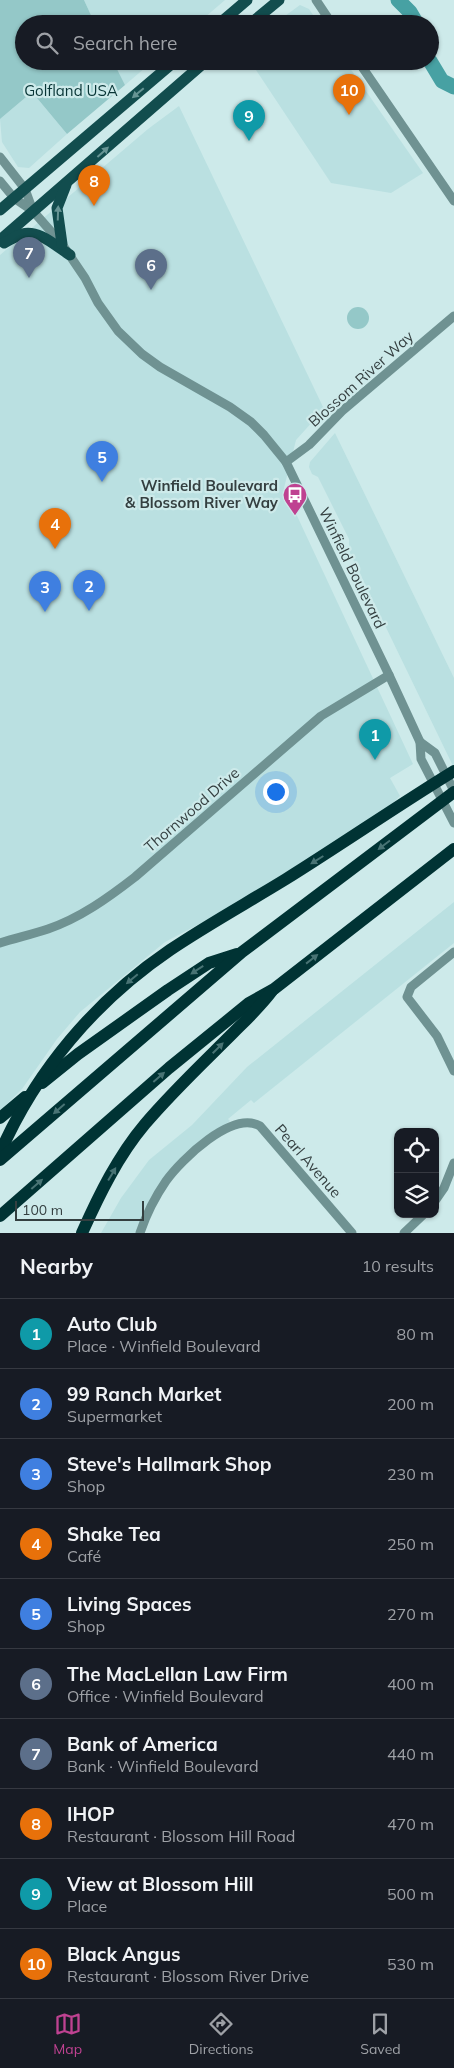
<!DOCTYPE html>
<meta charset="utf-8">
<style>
body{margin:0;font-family:Mulish,sans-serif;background:#242831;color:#f1f3f6}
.controls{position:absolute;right:15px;bottom:15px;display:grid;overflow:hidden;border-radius:10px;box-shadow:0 1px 4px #0004}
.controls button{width:45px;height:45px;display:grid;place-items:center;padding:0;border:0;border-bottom:1px solid #363941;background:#171b24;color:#f1f3f6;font:25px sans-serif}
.scale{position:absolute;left:15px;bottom:12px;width:129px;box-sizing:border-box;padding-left:5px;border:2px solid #343f40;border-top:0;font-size:14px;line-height:18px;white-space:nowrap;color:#343f40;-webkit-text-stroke:4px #cdeaea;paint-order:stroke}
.you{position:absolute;left:275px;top:791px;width:18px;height:18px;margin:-12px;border:4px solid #fff;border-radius:50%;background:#1a73e8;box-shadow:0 0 0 8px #1a73e833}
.badge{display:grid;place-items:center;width:32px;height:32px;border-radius:50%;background:#bf4291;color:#fff;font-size:16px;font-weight:700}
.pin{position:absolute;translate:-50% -41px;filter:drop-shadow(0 1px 2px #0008)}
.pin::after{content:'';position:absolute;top:26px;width:18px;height:15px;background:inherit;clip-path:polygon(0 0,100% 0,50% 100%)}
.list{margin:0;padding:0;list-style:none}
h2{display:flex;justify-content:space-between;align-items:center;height:65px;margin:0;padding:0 20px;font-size:21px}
h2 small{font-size:16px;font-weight:400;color:#9ea1a6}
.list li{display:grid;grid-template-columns:32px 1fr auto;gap:15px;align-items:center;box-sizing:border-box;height:70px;padding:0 20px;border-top:1px solid #363941}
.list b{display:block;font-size:19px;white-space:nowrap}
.list p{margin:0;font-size:16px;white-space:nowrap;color:#9ea1a6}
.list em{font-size:16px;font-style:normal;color:#9ea1a6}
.icon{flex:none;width:28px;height:28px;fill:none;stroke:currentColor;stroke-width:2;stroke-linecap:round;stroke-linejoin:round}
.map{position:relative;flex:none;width:454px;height:1233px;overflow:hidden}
.search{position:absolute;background:#171b24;box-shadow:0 1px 4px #0004;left:15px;right:15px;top:15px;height:55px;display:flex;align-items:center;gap:12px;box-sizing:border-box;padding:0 18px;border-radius:28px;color:#9ea1a6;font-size:19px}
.sheet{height:765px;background:#171b24}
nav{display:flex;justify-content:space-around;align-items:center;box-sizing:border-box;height:70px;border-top:1px solid #363941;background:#171b24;font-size:14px;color:#9ea1a6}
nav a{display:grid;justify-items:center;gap:2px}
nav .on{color:#bf4291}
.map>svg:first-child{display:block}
.built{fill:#bae0e1}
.green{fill:#94c8c8}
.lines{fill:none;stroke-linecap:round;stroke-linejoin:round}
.river{stroke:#47a1a3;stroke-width:15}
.minor{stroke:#6f9292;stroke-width:9}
.major{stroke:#124d4e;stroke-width:11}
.highway{stroke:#003334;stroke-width:12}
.oneway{fill:#669494}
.oneway2{fill:#487374}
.labels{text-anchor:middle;stroke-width:4.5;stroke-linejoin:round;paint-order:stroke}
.park-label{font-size:15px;fill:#083536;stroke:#cdeaea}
.street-label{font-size:15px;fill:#343f40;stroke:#cdeaea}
.poi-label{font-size:15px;font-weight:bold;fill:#343f40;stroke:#cdeaea;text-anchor:end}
</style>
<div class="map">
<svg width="454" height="1233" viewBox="0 0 454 1233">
<rect width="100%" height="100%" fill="#cdeaea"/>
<g class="built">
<path d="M84,0H225L197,24H95Z"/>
<path d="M300,5L309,9L319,24H274Z"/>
<path d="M113,61H153L125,85Z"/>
<path d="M250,61H345L423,173L391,193L331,183Z"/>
<path d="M32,92L67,134L29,168L18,167L2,142L0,119Z"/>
<path d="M179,106L324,409L296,440L284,488L413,764L390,778L400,796L359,837L268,888L165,942L80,1012L57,1039L22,1089L0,1111V255L148,129Z"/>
<path d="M335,433L454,678V768L349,551V539L318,477L312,474L309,467L310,462Z"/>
<path d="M454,902V943L254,1103L251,1100L228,1119L230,1121L182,1157L145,1209L136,1233H101L121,1198L149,1160L192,1125L247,1067Z"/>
</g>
<g class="green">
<path d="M0,0H84L95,24H24V61H113L125,85L67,134L32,92L0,119Z"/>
<circle cx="358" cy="318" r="11"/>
</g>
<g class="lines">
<g class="river">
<path d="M398,0L410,12L417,24"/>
<path d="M430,61L442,81L454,87"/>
</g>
<g class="minor">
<path d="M316,0L332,24"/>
<path d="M358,61L454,201"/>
<path d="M0,157L25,189L33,211"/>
<path d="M0,181L14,198L33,211L62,244L85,278L98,303L118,331L142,354L160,367L230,407L251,422L264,435L286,462L389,675L420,742L421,759L454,823"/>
<path d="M286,462L309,445L342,411L454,316"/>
<path d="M420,742L435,753L454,791"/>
<path d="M0,943C16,938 33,934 48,929C80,918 108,898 135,877L321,716L389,675"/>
<path d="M454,952L411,987L407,997L437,1036L454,1071"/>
<path d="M435,1201L444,1188L454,1163"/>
<path d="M140,1233C146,1215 155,1197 166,1181C181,1160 232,1110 260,1126L352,1233"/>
<path d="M404,1233L424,1214"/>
</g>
<g class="major">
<path d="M219,24L247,0"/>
<path d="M250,24L279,0"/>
<path d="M0,210L175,61"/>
<path d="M0,240L206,61"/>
<path d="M4,243C10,240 16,236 22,234C39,229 57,247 70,255"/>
<path d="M62,244L57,208L66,185"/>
</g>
<g class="highway">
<path d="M42,1083L78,1054L168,990L209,963L237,954"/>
<path d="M0,1118L25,1097"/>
<path d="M0,1153C36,1071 95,1001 170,950C207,925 247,903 286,879C342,844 397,806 454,771"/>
<path d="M0,1160L242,952L454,792"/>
<path d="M0,1216L169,1068L249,1003L274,989L454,849"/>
<path d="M82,1233C99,1195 118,1156 145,1124C172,1092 203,1063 233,1033C247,1019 260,1007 272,991"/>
</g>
</g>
<defs><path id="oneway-solid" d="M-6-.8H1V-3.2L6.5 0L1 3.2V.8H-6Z" transform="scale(1.25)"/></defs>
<g class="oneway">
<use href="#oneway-solid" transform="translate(138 93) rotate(140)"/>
<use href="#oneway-solid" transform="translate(103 152) rotate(-42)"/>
<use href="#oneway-solid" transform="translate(58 213) rotate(-88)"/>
</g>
<g class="oneway2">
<use href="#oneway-solid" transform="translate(384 845) rotate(143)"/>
<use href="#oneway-solid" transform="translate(317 860) rotate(148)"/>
<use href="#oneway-solid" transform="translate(312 959) rotate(-38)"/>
<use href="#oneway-solid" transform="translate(197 970) rotate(147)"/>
<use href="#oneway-solid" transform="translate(132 979) rotate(140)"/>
<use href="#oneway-solid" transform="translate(218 1048) rotate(-45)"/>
<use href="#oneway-solid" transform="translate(159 1077) rotate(-41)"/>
<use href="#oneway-solid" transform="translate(59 1109) rotate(139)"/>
<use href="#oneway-solid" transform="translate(112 1174) rotate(-59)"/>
<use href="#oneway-solid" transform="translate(37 1184) rotate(-41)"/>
</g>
<defs>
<symbol id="bus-pin" viewBox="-11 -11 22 30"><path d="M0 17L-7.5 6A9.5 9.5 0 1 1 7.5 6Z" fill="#bf4291" stroke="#cdeaea"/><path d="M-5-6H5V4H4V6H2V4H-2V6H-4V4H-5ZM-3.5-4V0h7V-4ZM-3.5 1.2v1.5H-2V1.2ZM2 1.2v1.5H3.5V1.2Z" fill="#fff"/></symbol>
</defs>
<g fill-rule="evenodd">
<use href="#bus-pin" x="281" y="481" width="28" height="38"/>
</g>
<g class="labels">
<g class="park-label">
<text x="71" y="96">Golfland USA</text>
</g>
<g class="street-label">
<text transform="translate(361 379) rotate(-42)" y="5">Blossom River Way</text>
<text transform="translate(352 568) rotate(64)" y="5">Winfield Boulevard</text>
<text transform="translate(192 810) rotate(-41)" y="5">Thornwood Drive</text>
<text transform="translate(308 1161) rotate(49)" y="5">Pearl Avenue</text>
</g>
<g class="poi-label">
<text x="278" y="491">Winfield Boulevard<tspan x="278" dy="17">&amp; Blossom River Way</tspan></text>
</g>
</g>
</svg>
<div class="controls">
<button><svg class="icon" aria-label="locate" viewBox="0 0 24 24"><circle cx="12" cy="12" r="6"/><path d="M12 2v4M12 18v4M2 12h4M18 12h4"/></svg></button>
<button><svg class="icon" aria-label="layers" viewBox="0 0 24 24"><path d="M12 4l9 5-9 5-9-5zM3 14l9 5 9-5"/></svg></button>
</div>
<div class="scale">100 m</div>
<div class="you"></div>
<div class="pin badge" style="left:375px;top:760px;background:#0f9aa8">1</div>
<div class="pin badge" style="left:89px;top:611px;background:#3f7fe0">2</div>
<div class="pin badge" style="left:45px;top:612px;background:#3f7fe0">3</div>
<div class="pin badge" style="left:55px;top:549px;background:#e8710a">4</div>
<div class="pin badge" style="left:102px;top:482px;background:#3f7fe0">5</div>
<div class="pin badge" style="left:151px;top:290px;background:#5c6f8a">6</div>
<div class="pin badge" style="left:29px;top:278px;background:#5c6f8a">7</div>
<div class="pin badge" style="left:94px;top:206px;background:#e8710a">8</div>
<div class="pin badge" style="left:249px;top:141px;background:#0f9aa8">9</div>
<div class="pin badge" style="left:349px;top:115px;background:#e8710a">10</div>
<div class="search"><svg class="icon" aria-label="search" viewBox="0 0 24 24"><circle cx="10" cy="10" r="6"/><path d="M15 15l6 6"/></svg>Search here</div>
</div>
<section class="sheet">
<h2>Nearby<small>10 results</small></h2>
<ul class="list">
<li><span class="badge" style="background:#0f9aa8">1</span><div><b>Auto Club</b><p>Place · Winfield Boulevard</p></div><em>80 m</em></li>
<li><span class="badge" style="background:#3f7fe0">2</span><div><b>99 Ranch Market</b><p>Supermarket</p></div><em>200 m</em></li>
<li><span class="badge" style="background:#3f7fe0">3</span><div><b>Steve's Hallmark Shop</b><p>Shop</p></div><em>230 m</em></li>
<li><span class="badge" style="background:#e8710a">4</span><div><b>Shake Tea</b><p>Café</p></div><em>250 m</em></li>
<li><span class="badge" style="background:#3f7fe0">5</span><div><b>Living Spaces</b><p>Shop</p></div><em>270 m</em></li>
<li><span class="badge" style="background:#5c6f8a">6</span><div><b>The MacLellan Law Firm</b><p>Office · Winfield Boulevard</p></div><em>400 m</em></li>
<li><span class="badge" style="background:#5c6f8a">7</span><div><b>Bank of America</b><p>Bank · Winfield Boulevard</p></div><em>440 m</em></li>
<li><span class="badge" style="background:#e8710a">8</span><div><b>IHOP</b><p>Restaurant · Blossom Hill Road</p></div><em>470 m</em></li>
<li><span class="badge" style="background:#0f9aa8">9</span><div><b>View at Blossom Hill</b><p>Place</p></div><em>500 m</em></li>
<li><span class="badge" style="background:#e8710a">10</span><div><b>Black Angus</b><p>Restaurant · Blossom River Drive</p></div><em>530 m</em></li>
</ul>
</section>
<nav>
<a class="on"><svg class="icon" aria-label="map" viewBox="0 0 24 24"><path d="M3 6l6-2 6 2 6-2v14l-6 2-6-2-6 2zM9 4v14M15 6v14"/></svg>Map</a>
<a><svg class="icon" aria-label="directions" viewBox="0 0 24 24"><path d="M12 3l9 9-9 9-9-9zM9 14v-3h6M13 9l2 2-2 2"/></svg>Directions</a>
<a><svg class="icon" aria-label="saved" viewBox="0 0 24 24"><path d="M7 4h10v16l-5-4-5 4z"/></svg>Saved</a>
</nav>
